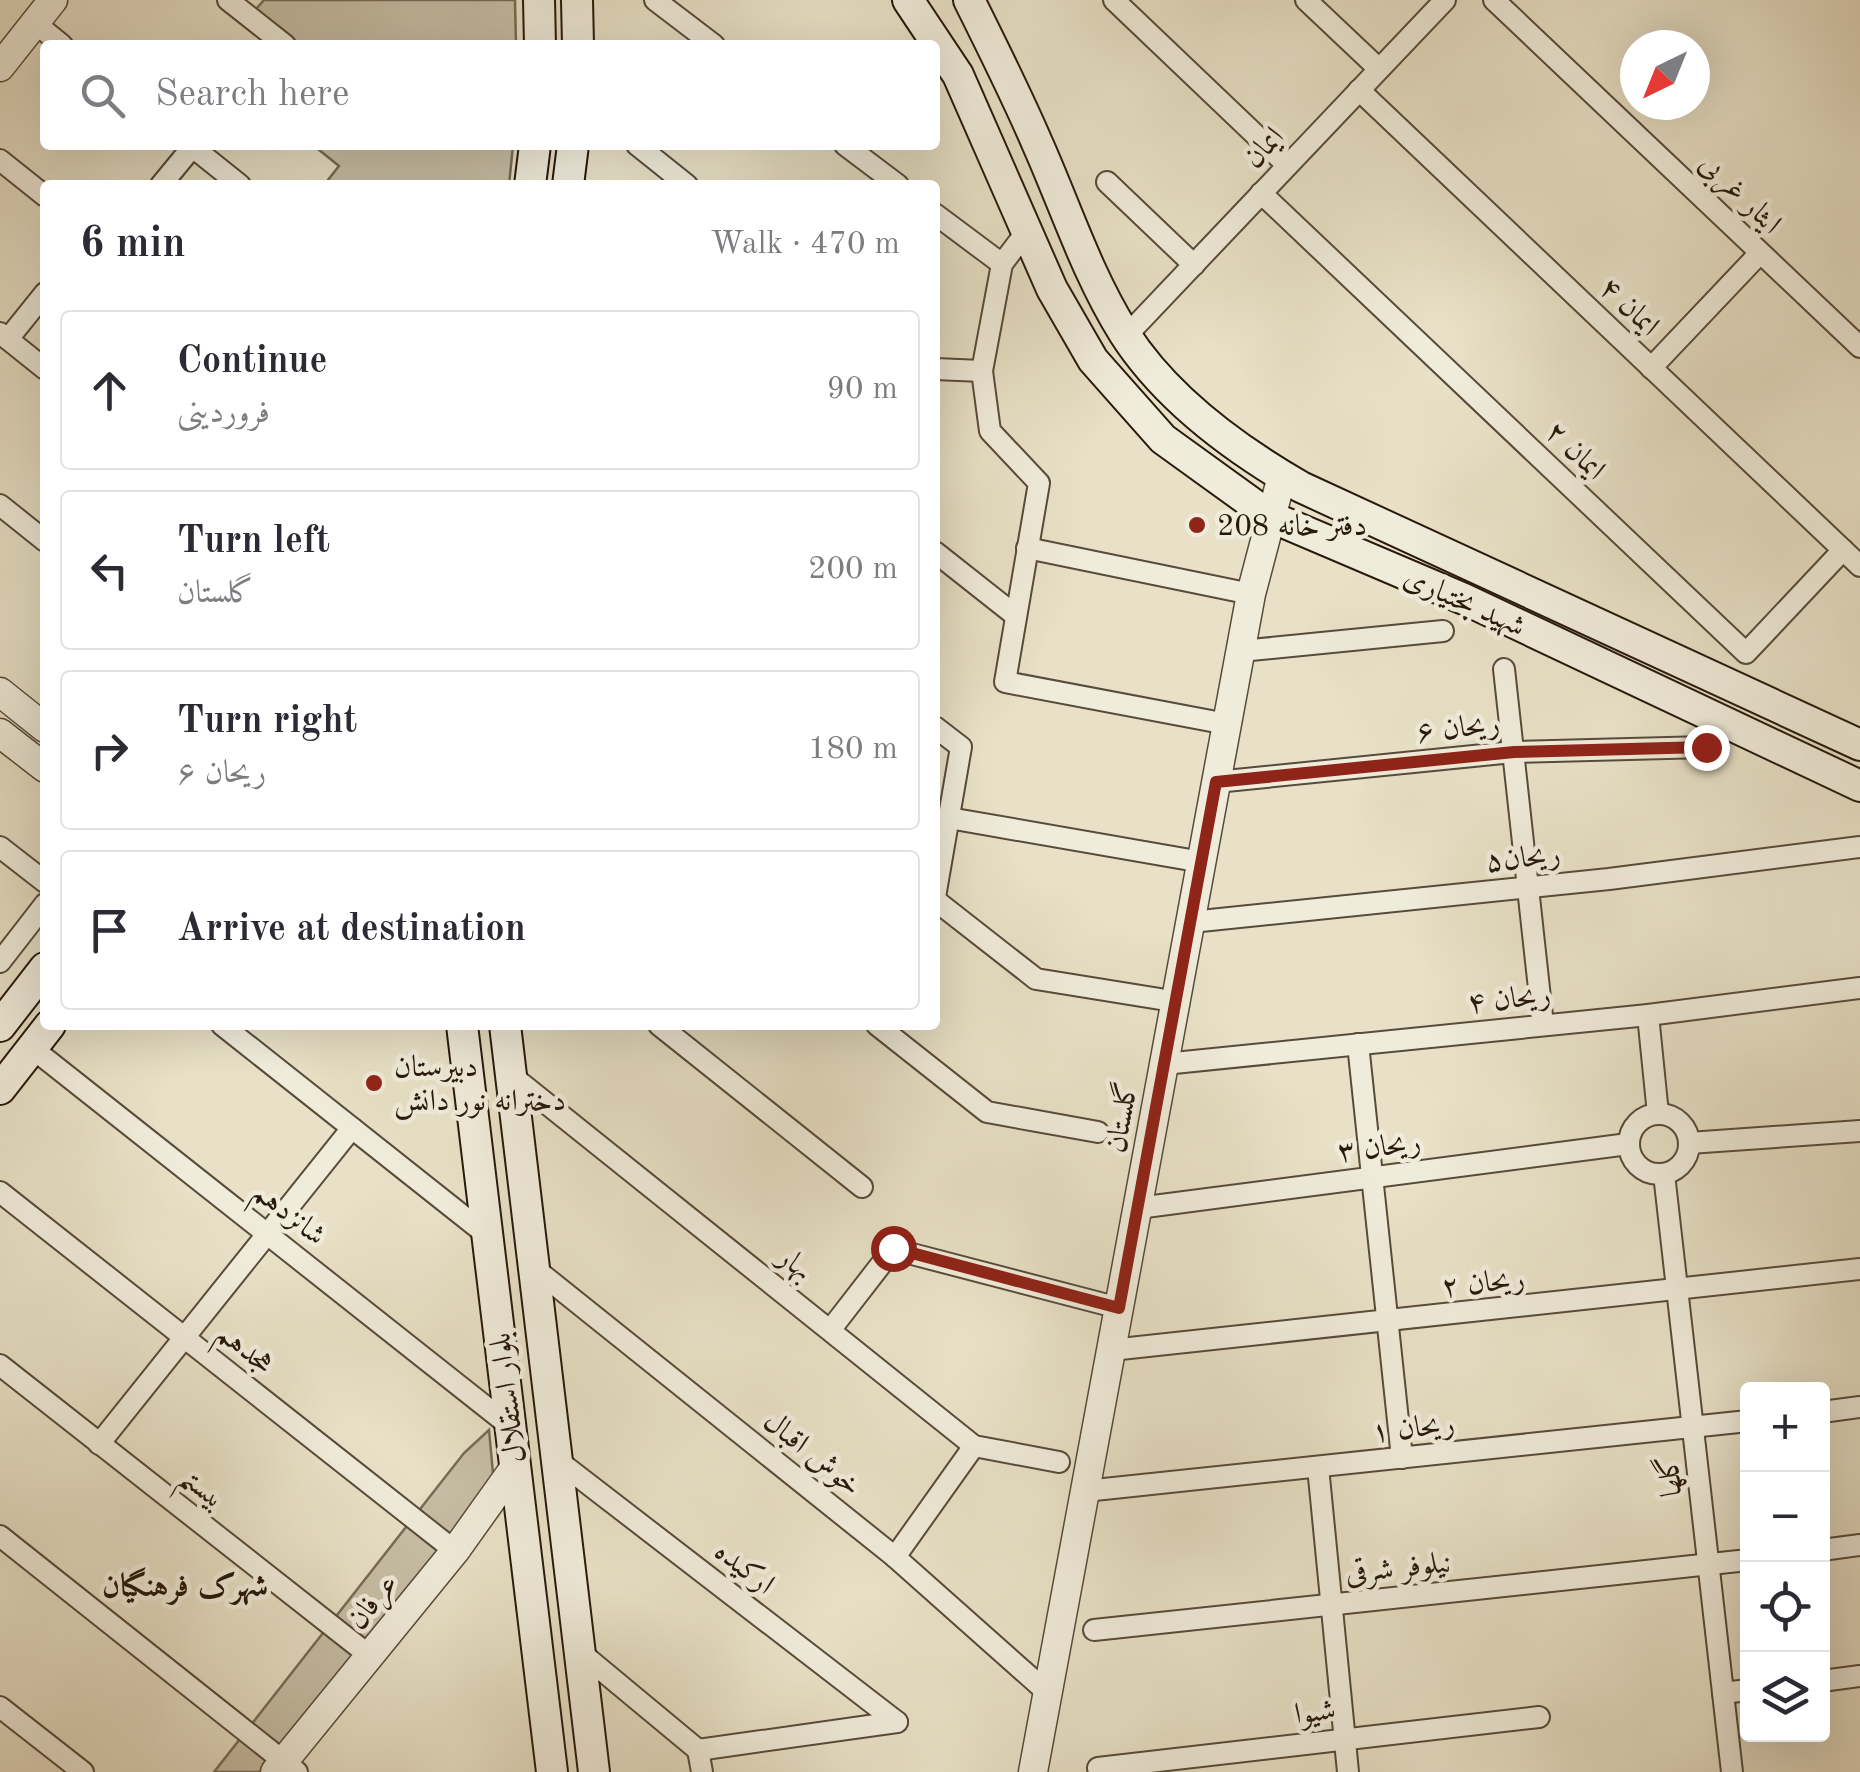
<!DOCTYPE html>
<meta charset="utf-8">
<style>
body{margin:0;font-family:"Old Standard TT",Amiri,serif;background:#f7f7f7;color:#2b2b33}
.controls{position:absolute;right:30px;bottom:30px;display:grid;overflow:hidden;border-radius:10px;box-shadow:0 10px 40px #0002}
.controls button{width:90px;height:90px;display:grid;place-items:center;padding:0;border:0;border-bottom:2px solid #e1e1e2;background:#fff;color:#2b2b33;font:50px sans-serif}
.compass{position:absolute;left:1620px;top:30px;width:90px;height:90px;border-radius:50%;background:#fff;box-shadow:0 10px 40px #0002;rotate:223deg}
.stop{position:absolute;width:30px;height:30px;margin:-22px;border:8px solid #8f2418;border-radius:50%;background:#fff}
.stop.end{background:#8f2418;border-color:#fff;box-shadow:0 2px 10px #0008}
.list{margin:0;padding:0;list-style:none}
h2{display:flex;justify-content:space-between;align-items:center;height:130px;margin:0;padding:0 40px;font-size:42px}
h2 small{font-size:32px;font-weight:400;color:#7c7c81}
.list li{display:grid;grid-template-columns:65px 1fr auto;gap:30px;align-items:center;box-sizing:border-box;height:160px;margin:0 20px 20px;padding:0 20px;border:2px solid #e1e1e2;border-radius:10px}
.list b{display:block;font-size:38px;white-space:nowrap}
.list p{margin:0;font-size:32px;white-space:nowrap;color:#7c7c81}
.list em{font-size:32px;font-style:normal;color:#7c7c81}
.icon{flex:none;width:55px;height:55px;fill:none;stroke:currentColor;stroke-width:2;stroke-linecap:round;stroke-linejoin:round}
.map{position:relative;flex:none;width:1860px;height:1772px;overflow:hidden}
.search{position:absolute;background:#fff;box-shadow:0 10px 40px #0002;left:40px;top:40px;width:900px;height:110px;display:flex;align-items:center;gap:25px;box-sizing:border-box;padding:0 35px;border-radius:10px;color:#7c7c81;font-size:38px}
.panel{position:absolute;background:#fff;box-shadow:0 10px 40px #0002;left:40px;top:180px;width:900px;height:850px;border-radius:10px}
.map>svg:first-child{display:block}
.green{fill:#c7bfa7;stroke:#776c59;stroke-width:2.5}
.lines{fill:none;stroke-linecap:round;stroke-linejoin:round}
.minor-casing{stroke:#574b3a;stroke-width:24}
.tertiary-casing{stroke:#574b3a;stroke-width:31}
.secondary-casing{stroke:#27190b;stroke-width:34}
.minor{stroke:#f0ecdb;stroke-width:20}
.tertiary{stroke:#f0ecdb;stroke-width:28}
.secondary{stroke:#f0ecdb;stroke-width:30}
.route{stroke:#8f2418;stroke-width:12}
.poi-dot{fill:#8f2418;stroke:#f0ecdb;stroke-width:4}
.labels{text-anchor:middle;stroke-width:9;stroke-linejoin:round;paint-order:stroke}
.street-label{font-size:30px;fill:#27190b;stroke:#f0ecdb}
.poi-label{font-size:30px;fill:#27190b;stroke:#f0ecdb;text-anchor:start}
.neighbourhood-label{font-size:32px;font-weight:bold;fill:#27190b;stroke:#f0ecdb}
</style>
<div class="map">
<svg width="1860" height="1772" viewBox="0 0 1860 1772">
<rect width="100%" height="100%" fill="#e8e1c7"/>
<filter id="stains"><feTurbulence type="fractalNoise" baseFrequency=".002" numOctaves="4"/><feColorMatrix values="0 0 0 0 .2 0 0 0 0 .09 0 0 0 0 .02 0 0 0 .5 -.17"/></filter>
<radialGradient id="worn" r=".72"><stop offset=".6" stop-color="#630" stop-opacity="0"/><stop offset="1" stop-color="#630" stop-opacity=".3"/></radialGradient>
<g class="green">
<path d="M264,0H515L516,45H300L256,9Z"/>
<path d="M313,145H513L509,185H324L339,166Z"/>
<path d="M489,1430L494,1484L264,1772H214L464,1453Z"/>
</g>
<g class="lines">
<defs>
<g id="minor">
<path d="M228,0L285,45"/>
<path d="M655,0L714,45"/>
<path d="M1114,0L1287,165"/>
<path d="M1306,0L1379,69"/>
<path d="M1494,0L1860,347"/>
<path d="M35,23L62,45"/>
<path d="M1359,90L1860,566"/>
<path d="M190,145L240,185"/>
<path d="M637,145L687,185"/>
<path d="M845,145L898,185"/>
<path d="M0,160L45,196"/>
<path d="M1107,182L1194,265"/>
<path d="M161,185L194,145"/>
<path d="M1261,193L1746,653L1843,550"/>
<path d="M935,214L1002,264"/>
<path d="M1027,231L1002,264L982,371L990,431L1039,483L1005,682L1227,724"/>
<path d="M0,333L45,369"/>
<path d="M1126,336L1445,0"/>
<path d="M8,339L45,293"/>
<path d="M1651,368L1760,253"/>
<path d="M935,369L982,371"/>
<path d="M0,505L45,541"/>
<path d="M1027,548L1251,594"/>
<path d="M935,552L1016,616"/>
<path d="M1241,651L1443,631"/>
<path d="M1504,669L1543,1025"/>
<path d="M935,727L961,747L935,897"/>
<path d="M1216,782L1513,752L1706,747"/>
<path d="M949,818L1202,862"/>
<path d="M0,847L45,882"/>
<path d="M935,900L1036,979L1160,999"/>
<path d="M1191,922L1609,879L1860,847"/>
<path d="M0,962L45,904"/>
<path d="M1648,1015L1658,1114"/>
<path d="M222,1025L487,1235"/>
<path d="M659,1025L862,1187"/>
<path d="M877,1025L987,1112L1098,1132"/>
<path d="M1358,1044L1402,1458"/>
<path d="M32,1048L510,1426"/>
<path d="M1164,1064L1648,1015L1860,988"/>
<path d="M511,1075L974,1446L1059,1462"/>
<circle cx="1659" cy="1144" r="30"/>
<path d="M1689,1143L1860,1131"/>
<path d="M1664,1174L1732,1772"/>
<path d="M0,1192L455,1551"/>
<path d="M1138,1208L1628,1144"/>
<path d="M534,1268L895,1557L1048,1693"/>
<path d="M831,1329L893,1249L1119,1308"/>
<path d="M1111,1350L1860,1269"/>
<path d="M0,1365L370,1656"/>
<path d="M1822,1412L1860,1407"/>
<path d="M99,1444L352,1128"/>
<path d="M557,1460L897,1722"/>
<path d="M1318,1467L1348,1772"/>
<path d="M1085,1491L1748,1421"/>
<path d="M0,1536L297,1772"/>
<path d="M1822,1550L1860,1545"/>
<path d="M895,1557L974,1446"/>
<path d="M1094,1630L1748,1560"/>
<path d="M580,1652L698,1750"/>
<path d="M1822,1681L1860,1676"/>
<path d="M1723,1693L1748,1690"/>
<path d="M0,1707L83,1772"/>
<path d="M698,1750L897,1722"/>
<path d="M698,1750L702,1772"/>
<path d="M1098,1768L1539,1717"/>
</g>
<g id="tertiary">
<path d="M0,67L53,0"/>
<path d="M0,692L45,728"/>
<path d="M0,733L45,768"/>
<path d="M275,1772L455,1551L515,1467"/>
<path d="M1033,1772L1251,594L1282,476"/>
</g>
<g id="secondary">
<path d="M539,0L540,45"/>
<path d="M577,0L578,45"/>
<path d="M908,0L958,75L1052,289L1093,360L1163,439L1271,517L1464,599L1860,786"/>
<path d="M969,0C993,48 1017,96 1038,145C1066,208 1087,274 1124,333C1166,399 1235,449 1301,487L1860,745"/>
<path d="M530,185L535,145"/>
<path d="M568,185L573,145"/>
<path d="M462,1025L552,1772"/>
<path d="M505,1025L594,1772"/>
<path d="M0,1026L45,968"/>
<path d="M0,1089L50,1025"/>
</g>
</defs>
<use href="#minor" class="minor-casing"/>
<use href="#tertiary" class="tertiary-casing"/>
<use href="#secondary" class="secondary-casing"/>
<use href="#minor" class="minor"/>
<use href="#tertiary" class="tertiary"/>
<use href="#secondary" class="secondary"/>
</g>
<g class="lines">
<path class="route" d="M893,1248L1119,1308L1216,782L1514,752L1706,747"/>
</g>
<g class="poi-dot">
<circle cx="1197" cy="525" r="10"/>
<circle cx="374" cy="1083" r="10"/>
</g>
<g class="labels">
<g class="street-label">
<text transform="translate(1263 147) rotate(-47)" y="10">ایمان</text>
<text transform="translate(1741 193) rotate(44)" y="10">ایثار غربی</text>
<text transform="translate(1630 306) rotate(44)" y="10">ایمان ۴</text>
<text transform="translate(1576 450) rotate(44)" y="10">ایمان ۲</text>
<text transform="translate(1465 601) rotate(24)" y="10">شهید بختیاری</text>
<text transform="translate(1458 727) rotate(-6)" y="10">ریحان ۶</text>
<text transform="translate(1523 857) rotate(-6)" y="10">ریحان۵</text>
<text transform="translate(1509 998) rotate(-6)" y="10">ریحان ۴</text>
<text transform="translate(1121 1117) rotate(-80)" y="10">گلستان</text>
<text transform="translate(1379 1146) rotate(-7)" y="10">ریحان ۳</text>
<text transform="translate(290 1213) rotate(38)" y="10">شانزدهم</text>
<text transform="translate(796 1263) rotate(38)" y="10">بهار</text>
<text transform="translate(1483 1282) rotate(-6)" y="10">ریحان ۲</text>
<text transform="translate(246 1348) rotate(38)" y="10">هجدهم</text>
<text transform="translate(507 1398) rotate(-97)" y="10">بلوار استقلال</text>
<text transform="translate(1413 1427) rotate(-6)" y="10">ریحان ۱</text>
<text transform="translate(813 1453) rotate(39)" y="10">خوش اقبال</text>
<text transform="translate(1669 1476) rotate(-96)" y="10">گلها</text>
<text transform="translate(203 1487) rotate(38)" y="10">بیستم</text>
<text transform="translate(745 1567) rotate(38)" y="10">ارکیده</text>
<text transform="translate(1398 1567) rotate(-6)" y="10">نیلوفر شرقی</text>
<text transform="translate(372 1601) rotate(-51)" y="10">عرفان</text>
<text transform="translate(1315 1711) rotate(-7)" y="10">شیوا</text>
</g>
<g class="poi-label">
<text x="1217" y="535">دفتر خانه 208</text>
<text x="394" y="1076">دبیرستان<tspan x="394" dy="34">دخترانه نور دانش</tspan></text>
</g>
<g class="neighbourhood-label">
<text x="185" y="1596">شهرک فرهنگیان</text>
</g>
</g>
<rect width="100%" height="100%" filter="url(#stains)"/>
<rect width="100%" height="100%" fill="url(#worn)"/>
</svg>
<div class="controls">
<button>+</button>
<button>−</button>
<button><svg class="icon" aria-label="locate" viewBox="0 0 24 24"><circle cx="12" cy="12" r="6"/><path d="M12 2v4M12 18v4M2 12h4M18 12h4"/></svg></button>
<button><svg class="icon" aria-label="layers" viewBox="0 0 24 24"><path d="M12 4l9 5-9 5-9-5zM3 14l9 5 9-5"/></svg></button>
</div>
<svg class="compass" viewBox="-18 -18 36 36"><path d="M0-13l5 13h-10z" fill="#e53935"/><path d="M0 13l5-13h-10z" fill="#7c7c81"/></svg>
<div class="stop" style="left:893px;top:1248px"></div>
<div class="stop end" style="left:1706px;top:747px"></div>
<div class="search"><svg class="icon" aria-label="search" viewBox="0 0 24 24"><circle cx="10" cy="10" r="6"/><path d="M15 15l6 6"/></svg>Search here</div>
<section class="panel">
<h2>6 min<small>Walk · 470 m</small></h2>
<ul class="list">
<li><svg class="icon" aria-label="ahead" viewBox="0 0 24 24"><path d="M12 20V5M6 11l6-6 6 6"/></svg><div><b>Continue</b><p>فروردینی</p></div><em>90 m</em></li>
<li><svg class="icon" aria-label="left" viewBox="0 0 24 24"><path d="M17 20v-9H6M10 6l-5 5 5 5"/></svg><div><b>Turn left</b><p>گلستان</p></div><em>200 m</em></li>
<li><svg class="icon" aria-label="right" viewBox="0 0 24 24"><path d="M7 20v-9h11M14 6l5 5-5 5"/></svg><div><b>Turn right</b><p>ریحان ۶</p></div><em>180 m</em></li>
<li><svg class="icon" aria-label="arrive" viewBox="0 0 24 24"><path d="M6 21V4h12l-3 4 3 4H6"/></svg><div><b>Arrive at destination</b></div></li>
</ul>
</section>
</div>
